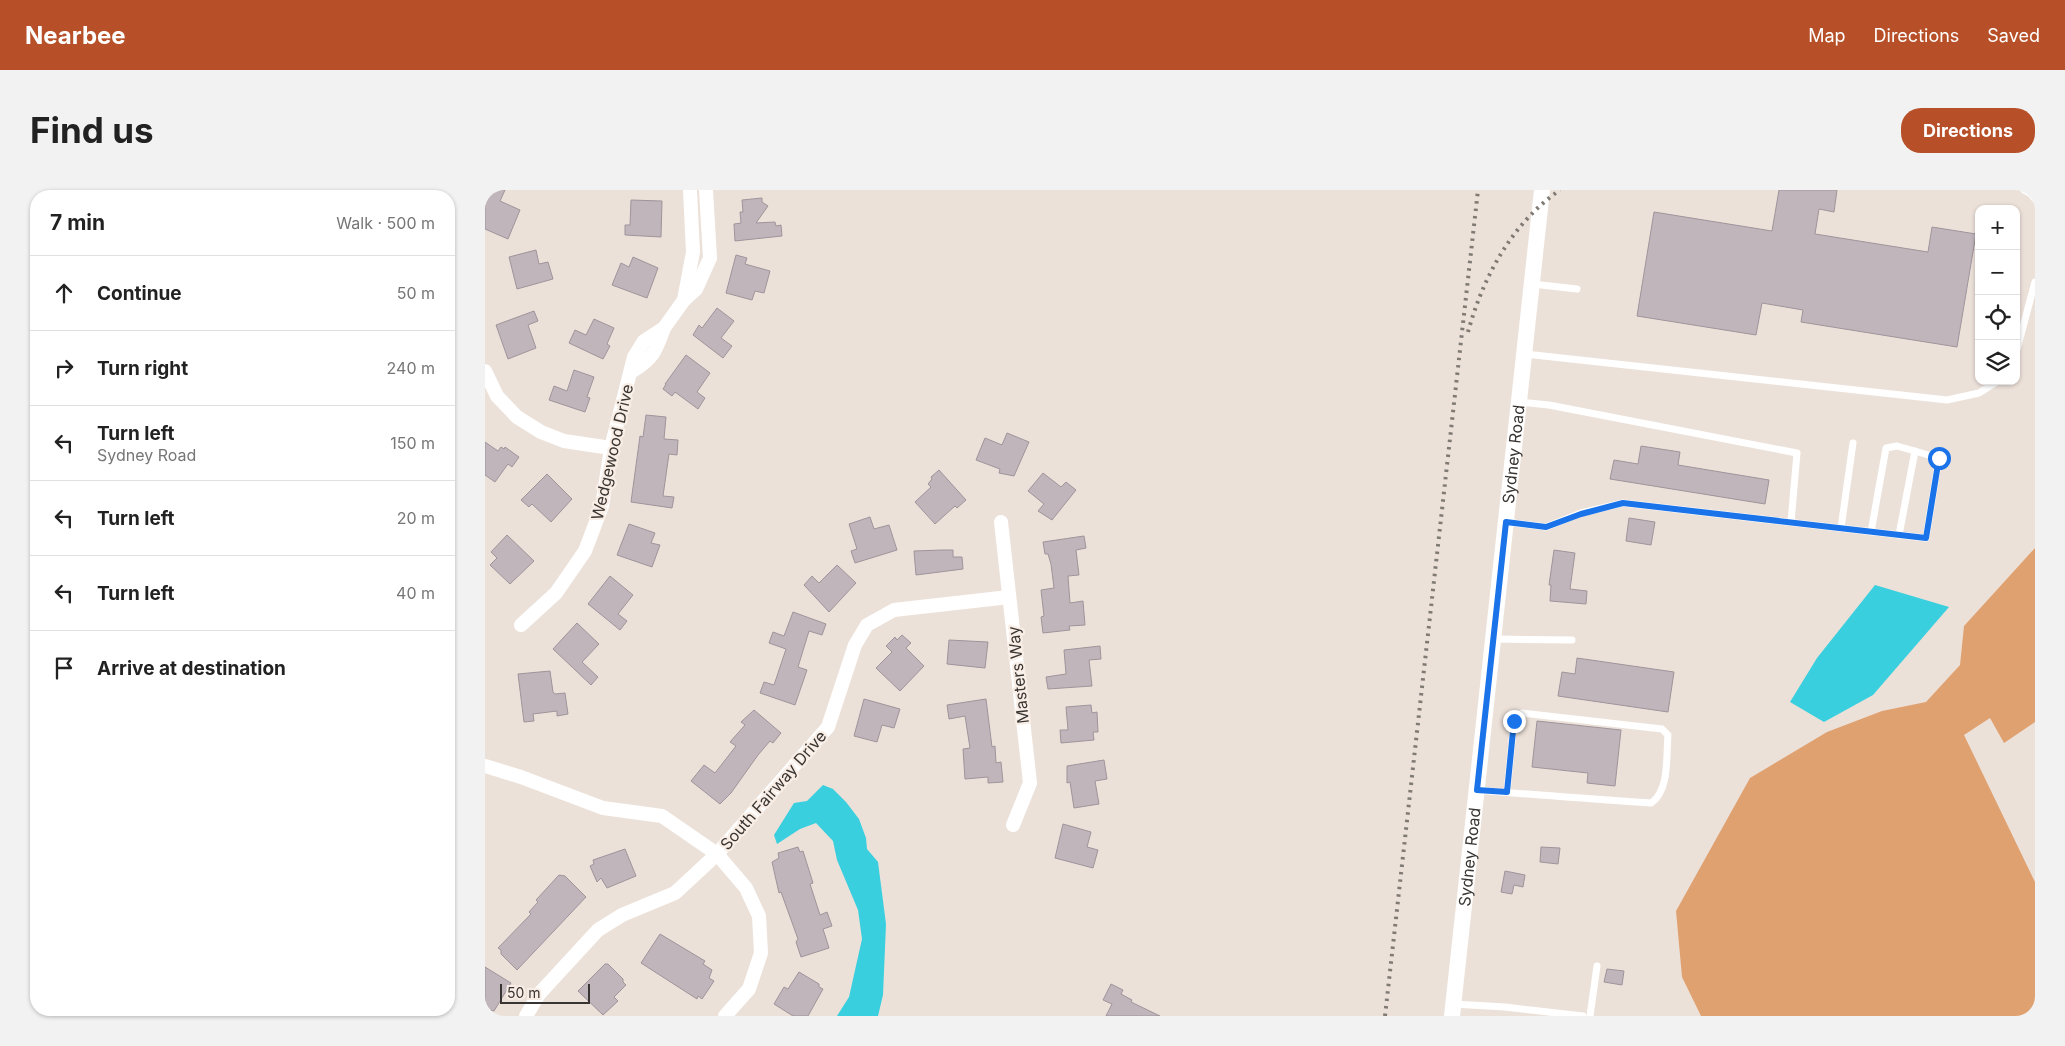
<!DOCTYPE html>
<meta charset="utf-8">
<style>
body{margin:0;font-family:Inter,sans-serif;background:#f2f2f2;color:#222}
.controls{position:absolute;right:15px;top:15px;display:grid;overflow:hidden;border-radius:10px;box-shadow:0 1px 4px #0004}
.controls button{width:45px;height:45px;display:grid;place-items:center;padding:0;border:0;border-bottom:1px solid #e0e0e0;background:#fff;color:#222;font:25px sans-serif}
.scale{position:absolute;left:15px;bottom:12px;width:90px;box-sizing:border-box;padding-left:5px;border:2px solid #383431;border-top:0;font-size:14px;line-height:18px;white-space:nowrap;color:#383431;-webkit-text-stroke:4px #f9eee6;paint-order:stroke}
.stop{position:absolute;width:15px;height:15px;margin:-11px;border:4px solid #1a73e8;border-radius:50%;background:#fff}
.stop.end{background:#1a73e8;border-color:#fff;box-shadow:0 1px 5px #0008}
.list{margin:0;padding:0;list-style:none}
h2{display:flex;justify-content:space-between;align-items:center;height:65px;margin:0;padding:0 20px;font-size:21px}
h2 small{font-size:16px;font-weight:400;color:#767676}
.list li{display:grid;grid-template-columns:32px 1fr auto;gap:15px;align-items:center;box-sizing:border-box;height:75px;padding:0 20px;border-top:1px solid #e0e0e0}
.list b{display:block;font-size:19px;white-space:nowrap}
.list p{margin:0;font-size:16px;white-space:nowrap;color:#767676}
.list em{font-size:16px;font-style:normal;color:#767676}
.icon{flex:none;width:28px;height:28px;fill:none;stroke:currentColor;stroke-width:2;stroke-linecap:round;stroke-linejoin:round}
.map{position:relative;flex:none;width:1550px;height:826px;overflow:hidden;border-radius:20px}
header{display:flex;align-items:center;gap:30px;box-sizing:border-box;height:70px;padding:0 25px;background:#b75028;color:#fff}
header strong{font-size:24px}
nav{display:flex;gap:28px;margin-inline-start:auto;font-size:18px}
.intro{display:flex;align-items:center;justify-content:space-between;box-sizing:border-box;height:120px;padding:0 30px}
h1{margin:0;font-size:35px}
.button{padding:12px 22px;border-radius:20px;background:#b75028;color:#fff;font-size:18px;font-weight:700}
main{display:flex;gap:30px;padding:0 30px}
aside{flex:1;background:#fff;border-radius:20px;box-shadow:0 1px 4px #0004}
.map>svg:first-child{display:block}
.green{fill:#e0a170}
.water{fill:#39cfde}
.building{fill:#c1b5bc;stroke:#9f949a}
.lines{fill:none;stroke-linecap:round;stroke-linejoin:round}
.service{stroke:#fff;stroke-width:7}
.minor{stroke:#fff;stroke-width:14}
.tertiary{stroke:#fff;stroke-width:16}
.rail{stroke:#807a75;stroke-width:4;stroke-dasharray:2.5 5;stroke-linecap:butt}
.route{stroke:#1a73e8;stroke-width:6}
.labels{text-anchor:middle;stroke-width:4.5;stroke-linejoin:round;paint-order:stroke}
.street-label{font-size:16px;fill:#383431;stroke:#f9eee6}
</style>
<header>
<strong>Nearbee</strong>
<nav><a>Map</a><a>Directions</a><a>Saved</a></nav>
</header>
<div class="intro"><h1>Find us</h1><a class="button">Directions</a></div>
<main>
<aside>
<h2>7 min<small>Walk · 500 m</small></h2>
<ul class="list">
<li><svg class="icon" aria-label="ahead" viewBox="0 0 24 24"><path d="M12 20V5M6 11l6-6 6 6"/></svg><div><b>Continue</b></div><em>50 m</em></li>
<li><svg class="icon" aria-label="right" viewBox="0 0 24 24"><path d="M7 20v-9h11M14 6l5 5-5 5"/></svg><div><b>Turn right</b></div><em>240 m</em></li>
<li><svg class="icon" aria-label="left" viewBox="0 0 24 24"><path d="M17 20v-9H6M10 6l-5 5 5 5"/></svg><div><b>Turn left</b><p>Sydney Road</p></div><em>150 m</em></li>
<li><svg class="icon" aria-label="left" viewBox="0 0 24 24"><path d="M17 20v-9H6M10 6l-5 5 5 5"/></svg><div><b>Turn left</b></div><em>20 m</em></li>
<li><svg class="icon" aria-label="left" viewBox="0 0 24 24"><path d="M17 20v-9H6M10 6l-5 5 5 5"/></svg><div><b>Turn left</b></div><em>40 m</em></li>
<li><svg class="icon" aria-label="arrive" viewBox="0 0 24 24"><path d="M6 21V4h12l-3 4 3 4H6"/></svg><div><b>Arrive at destination</b></div></li>
</ul>
</aside>
<div class="map">
<svg width="1550" height="826" viewBox="0 0 1550 826">
<rect width="100%" height="100%" fill="#ece1d9"/>
<path class="green" d="M1550,358V532L1519,553L1505,528L1479,545L1550,692V826H1216L1197,787L1191,721L1265,588L1342,542L1397,521L1441,512L1475,475L1479,436Z"/>
<g class="water">
<path d="M1390,395L1464,417L1388,505L1339,532L1305,512L1332,468Z"/>
<path d="M338,595L348,599L361,612L374,629L381,648L382,659L393,672L401,734L398,805L393,826H352L364,807L377,749L373,720L352,670L348,651L331,633L315,639L292,654L289,645L309,613L322,611Z"/>
</g>
<g class="building">
<path d="M2,0H20L15,11L35,20L23,49L0,39V6Z"/>
<path d="M1294,0H1352L1349,22L1334,19L1330,44L1443,62L1447,37L1491,44L1472,157L1316,132L1318,120L1277,113L1271,145L1152,126L1169,22L1287,41Z"/>
<path d="M277,8V12L283,16L271,33L290,32L291,36L296,35L297,46L250,51L249,34L256,33L255,22H258L257,10Z"/>
<path d="M146,10L177,11L176,47L140,45V35H145Z"/>
<path d="M51,60L54,74L63,72L68,89L32,99L24,67Z"/>
<path d="M251,65L262,68L260,74L285,81L279,103L270,101L267,110L241,103Z"/>
<path d="M148,67L173,78L162,108L127,95L136,73L144,77Z"/>
<path d="M232,118L249,131L236,148L247,156L238,168L208,145L214,135L217,138Z"/>
<path d="M49,121L53,131L43,135L51,158L23,169L11,135Z"/>
<path d="M109,129L129,138L122,154L125,156L118,169L84,153L90,140L101,145Z"/>
<path d="M201,165L225,183L212,202L220,208L213,219L190,202L187,206L178,199L181,194H180Z"/>
<path d="M89,180L109,187L102,207L105,208L100,222L64,210L69,196L82,201Z"/>
<path d="M161,225L181,227L179,249L193,250L192,265L184,264L178,306L189,307L187,318L146,312L155,246L158,247Z"/>
<path d="M522,243L544,252L529,286L514,283L515,279L491,270L500,248L517,255Z"/>
<path d="M0,252L13,261L16,257L19,259L20,257L34,267L27,277L23,274L10,292L0,285Z"/>
<path d="M1156,256L1195,262L1193,275L1284,290L1280,314L1125,289L1129,270L1153,274Z"/>
<path d="M454,280L481,310L472,318L470,316L450,334L430,312L446,297L443,294L447,289L446,287Z"/>
<path d="M558,283L576,297L581,292L591,300L567,330L553,321L559,314L543,301Z"/>
<path d="M62,284L87,309L66,332L47,314L44,317L36,310Z"/>
<path d="M385,327L389,339L404,335L412,360L370,373L366,361L372,359L364,334Z"/>
<path d="M1144,328L1170,332L1166,355L1141,351Z"/>
<path d="M144,334L170,343L166,353L175,355L167,377L132,365Z"/>
<path d="M22,345L49,371L25,394L5,375L12,368L6,362Z"/>
<path d="M599,346L601,358L591,360L594,385L583,386L585,413L598,411L600,435L584,436L585,440L558,443L556,427L559,426L556,400L569,398L566,374L563,364H560L558,352Z"/>
<path d="M457,360H468V367H477L478,379L431,385L429,361Z"/>
<path d="M1069,360L1090,363L1085,399L1102,401L1101,414L1065,411L1066,395H1064Z"/>
<path d="M352,375L371,393L344,422L319,395L327,386L334,393Z"/>
<path d="M125,386L148,405L133,424L142,431L135,440L103,414Z"/>
<path d="M308,422L341,434L337,445L324,441L313,477L322,480L310,515L275,503L279,492L289,495L301,459L284,453L288,442L299,446Z"/>
<path d="M92,433L114,454L97,472L113,487L106,495L68,459Z"/>
<path d="M417,445L426,453L421,458L439,476L415,501L391,478L407,462L401,456L410,447L412,450Z"/>
<path d="M464,450L503,452L500,478L462,474Z"/>
<path d="M615,456L616,469L604,470L607,496L563,499L561,487L581,484L579,460Z"/>
<path d="M1092,468L1189,482L1183,522L1073,506L1077,482L1090,484Z"/>
<path d="M65,481L68,502L70,504L80,503L83,524L72,526V521L48,524L49,531L39,532L33,484Z"/>
<path d="M379,509L415,519L409,538L397,535L392,552L369,546Z"/>
<path d="M501,509L507,557L510,556L511,573L516,572L518,592L503,593V587L480,589L478,559L485,558L480,526L464,529L462,515Z"/>
<path d="M606,515L607,523L612,522L613,542H608L609,550L576,553L575,540H583L581,517Z"/>
<path d="M269,520L296,543L288,553L285,551L273,565L246,603L235,614L206,591L219,575L230,583L251,556L245,552L260,535L256,532Z"/>
<path d="M1052,531L1136,540L1130,596L1102,593L1103,583L1047,577Z"/>
<path d="M619,570L622,589L610,591L614,614L589,618L585,592L582,593V576Z"/>
<path d="M578,634L606,642L602,657L613,660L608,678L570,668Z"/>
<path d="M313,657L315,662L318,661L328,693L325,694L335,725L342,722L347,736L338,739L344,758L316,767L311,752L313,749L296,702L294,703L287,672L294,668L293,663Z"/>
<path d="M1056,657L1075,658L1073,674L1055,672Z"/>
<path d="M140,659L151,686L122,698L116,688L112,692L105,676L109,674L108,670Z"/>
<path d="M1020,681L1040,685L1038,697L1029,695L1027,704L1016,702Z"/>
<path d="M74,685L80,686L101,707L32,780L16,764V760L13,758L46,724L44,722L53,712L51,710Z"/>
<path d="M175,744L220,771L218,774L227,780L224,788L229,791L217,809L213,806L212,809L156,773Z"/>
<path d="M120,774H123L138,789V792L141,795L129,807L133,811L118,825L93,801Z"/>
<path d="M0,777L26,793L9,821L6,820L2,826H0Z"/>
<path d="M1122,779L1139,781L1137,795L1119,792Z"/>
<path d="M314,782L334,794V797L338,799L323,826H308L289,814L299,797L303,799Z"/>
<path d="M626,794L638,800L636,804L647,810L646,812L675,826H621L627,814L618,810Z"/>
</g>
<g class="lines">
<g class="service">
<path d="M1539,0L1546,4L1550,9"/>
<path d="M1047,94L1092,99"/>
<path d="M1531,163L1550,92"/>
<path d="M1040,164L1462,210L1494,203L1513,191"/>
<path d="M1034,212L1064,215L1312,263L1306,332"/>
<path d="M1021,332L1061,337L1096,323L1138,313L1441,348L1454,268L1412,256L1401,258L1386,342"/>
<path d="M1356,338L1368,253"/>
<path d="M1414,345L1430,261"/>
<path d="M1008,449L1087,450"/>
<path d="M992,600C1050,605 1108,609 1166,613C1185,601 1181,564 1183,545L1177,539L1037,523L1030,527L1029,531L1022,602"/>
<path d="M968,814L1020,817L1098,826"/>
<path d="M1105,826L1112,776"/>
</g>
<g class="minor">
<path d="M199,110L208,62L205,0"/>
<path d="M0,181L12,206L32,227L56,242L79,251L126,258"/>
<path d="M146,182C168,169 171,161 179,138"/>
<path d="M516,332L545,593L528,635"/>
<path d="M36,435L71,403L100,361L117,316L126,258L149,167L159,151L179,138L199,110L211,99L225,68L221,0"/>
<path d="M0,576L36,587L118,618L177,626L232,664L261,698L274,726L276,763L264,799L240,826"/>
<path d="M41,826L54,804L113,740L137,725L190,703L232,664L343,537L370,455L382,435L409,420L524,407"/>
</g>
<path class="tertiary" id="s1" d="M967,826L1057,0"/>
<g class="rail">
<path d="M983,142C998,87 1027,33 1075,0"/>
<path d="M900,826L993,0"/>
</g>
</g>
<g class="lines">
<path class="route" d="M1029,531L1022,602L992,600L1021,332L1061,337L1096,324L1138,313L1441,348L1454,268"/>
</g>
<g class="labels">
<g class="street-label">
<text transform="translate(127 262) rotate(-77)" y="6">Wedgewood Drive</text>
<text dy="6" stroke="none"><textPath href="#s1" startOffset="565">Sydney Road</textPath></text>
<text transform="translate(533 485) rotate(-96)" y="6">Masters Way</text>
<text transform="translate(288 600) rotate(-49)" y="6">South Fairway Drive</text>
<text dy="6" stroke="none"><textPath href="#s1" startOffset="160">Sydney Road</textPath></text>
</g>
</g>
</svg>
<div class="controls">
<button>+</button>
<button>−</button>
<button><svg class="icon" aria-label="locate" viewBox="0 0 24 24"><circle cx="12" cy="12" r="6"/><path d="M12 2v4M12 18v4M2 12h4M18 12h4"/></svg></button>
<button><svg class="icon" aria-label="layers" viewBox="0 0 24 24"><path d="M12 4l9 5-9 5-9-5zM3 14l9 5 9-5"/></svg></button>
</div>
<div class="scale">50 m</div>
<div class="stop" style="left:1454px;top:268px"></div>
<div class="stop end" style="left:1029px;top:531px"></div>
</div>
</main>
